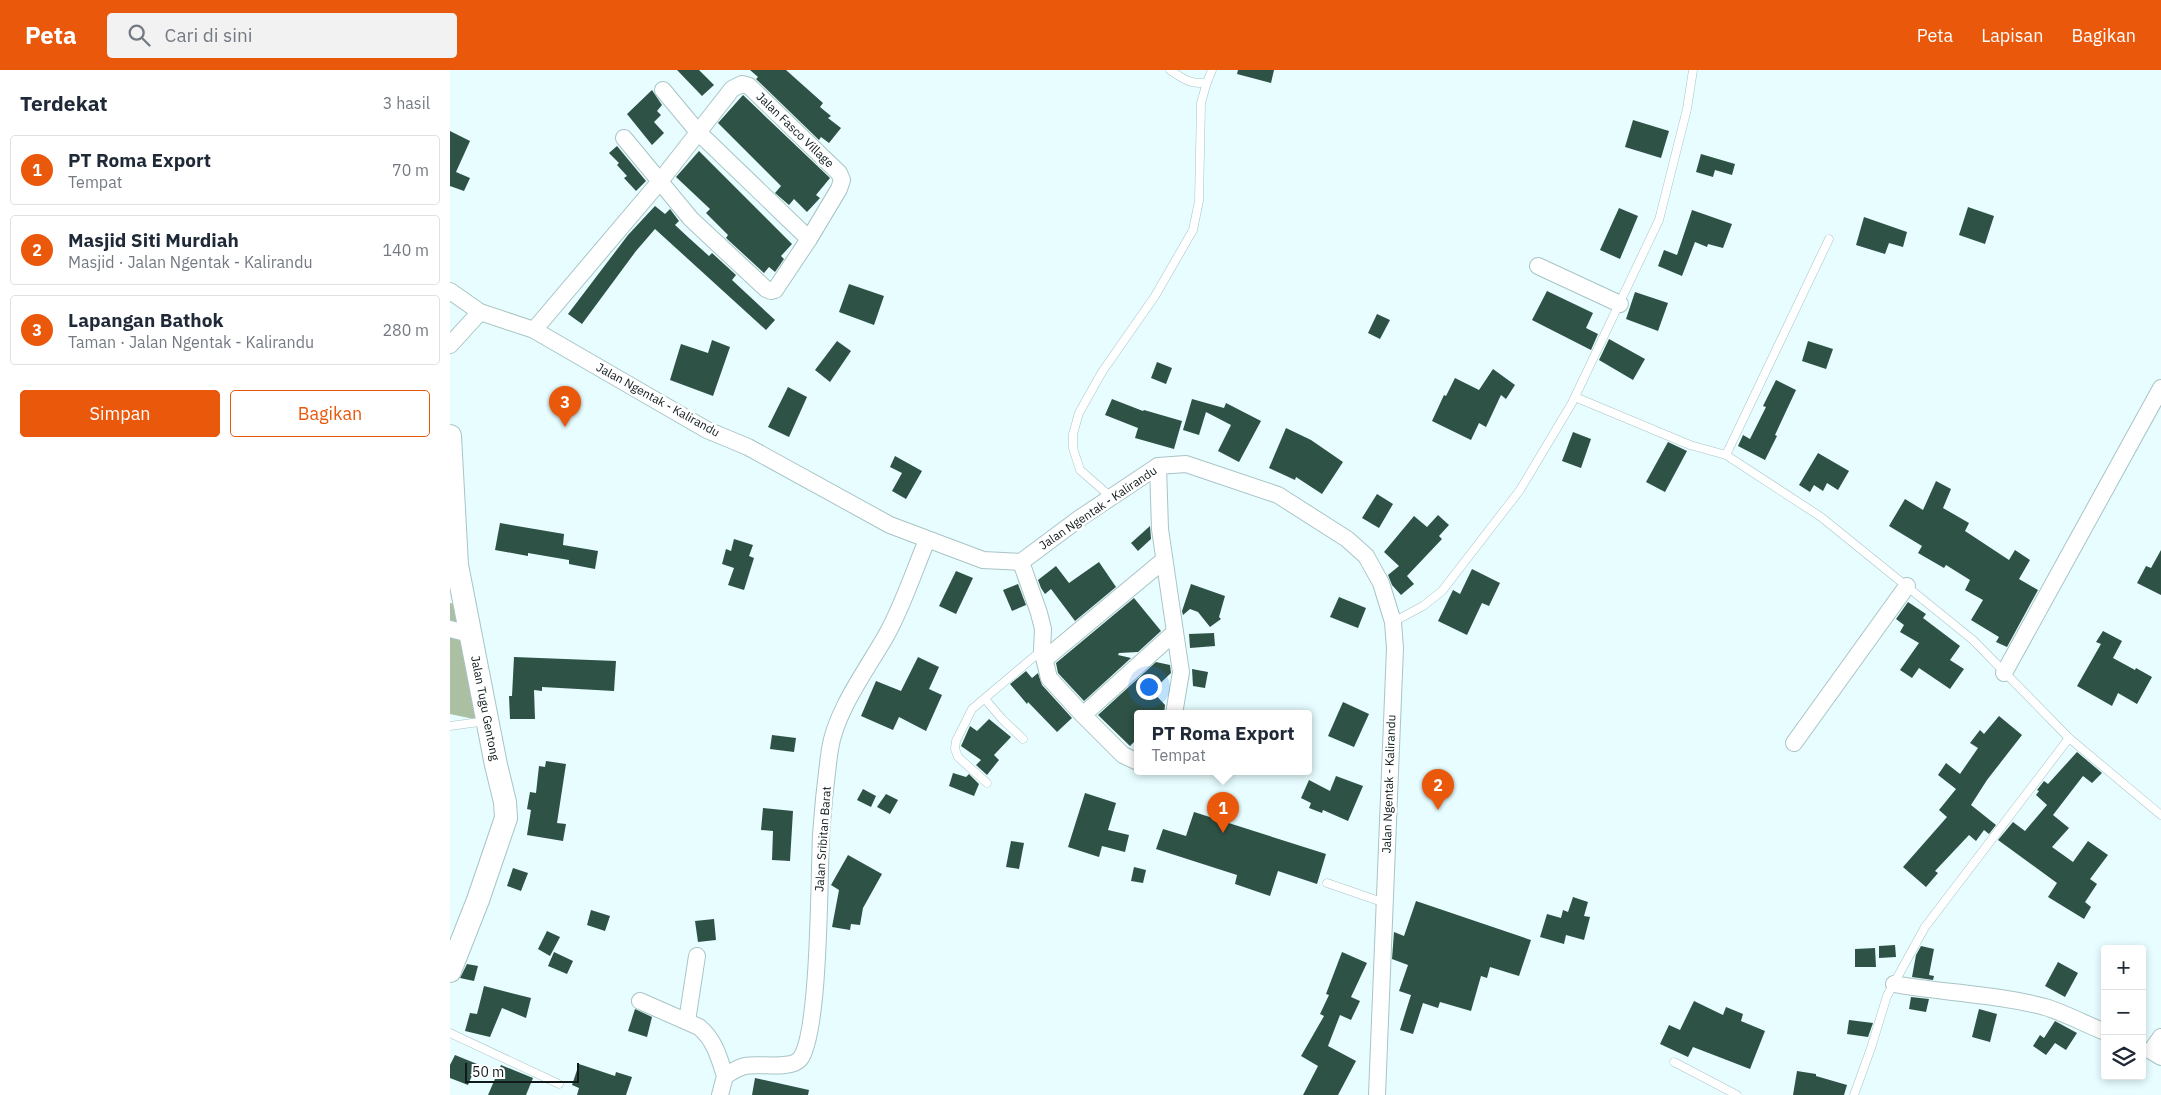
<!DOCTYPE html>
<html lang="id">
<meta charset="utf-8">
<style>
body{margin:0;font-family:"IBM Plex Sans",sans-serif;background:#f2f2f3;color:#1f2937}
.controls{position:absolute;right:15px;bottom:15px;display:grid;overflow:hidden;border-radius:5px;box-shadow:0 2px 8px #0003}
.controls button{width:45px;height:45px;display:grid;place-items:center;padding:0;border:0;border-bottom:1px solid #e0e1e3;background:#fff;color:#1f2937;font:25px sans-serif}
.scale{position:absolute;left:15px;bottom:12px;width:114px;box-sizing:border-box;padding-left:5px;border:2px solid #101a1b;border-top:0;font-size:14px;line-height:18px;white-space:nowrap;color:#101a1b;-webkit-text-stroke:4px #fff;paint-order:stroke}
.you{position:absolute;left:698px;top:616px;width:18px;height:18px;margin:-12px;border:4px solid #fff;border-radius:50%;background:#1a73e8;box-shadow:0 0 0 8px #1a73e833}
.badge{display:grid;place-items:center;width:32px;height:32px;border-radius:50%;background:#ea580c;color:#fff;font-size:16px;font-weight:700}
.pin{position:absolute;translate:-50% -41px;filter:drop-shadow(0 1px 2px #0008)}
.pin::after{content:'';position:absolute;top:26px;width:18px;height:15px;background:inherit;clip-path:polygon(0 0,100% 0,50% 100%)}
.popup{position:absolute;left:684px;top:640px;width:178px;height:65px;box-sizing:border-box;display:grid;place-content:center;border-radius:5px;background:#fff;filter:drop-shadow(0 1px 4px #0005);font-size:16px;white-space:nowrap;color:#747a83}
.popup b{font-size:19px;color:#1f2937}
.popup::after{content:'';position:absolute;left:50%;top:100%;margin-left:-10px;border:10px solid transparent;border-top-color:#fff}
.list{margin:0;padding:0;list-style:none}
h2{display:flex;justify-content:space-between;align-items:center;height:65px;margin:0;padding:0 20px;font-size:21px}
h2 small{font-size:16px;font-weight:400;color:#747a83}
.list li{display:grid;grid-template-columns:32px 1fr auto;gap:15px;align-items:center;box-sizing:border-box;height:70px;margin:0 10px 10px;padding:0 10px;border:1px solid #e0e1e3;border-radius:5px}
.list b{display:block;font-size:19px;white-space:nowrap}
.list p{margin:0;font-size:16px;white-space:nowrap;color:#747a83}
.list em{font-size:16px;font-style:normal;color:#747a83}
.actions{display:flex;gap:10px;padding:15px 20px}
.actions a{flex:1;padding:11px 0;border:1px solid #ea580c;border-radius:5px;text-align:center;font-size:18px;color:#ea580c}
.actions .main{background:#ea580c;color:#fff}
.icon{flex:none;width:28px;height:28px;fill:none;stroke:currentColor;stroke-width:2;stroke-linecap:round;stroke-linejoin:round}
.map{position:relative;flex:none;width:1711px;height:1025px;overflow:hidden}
header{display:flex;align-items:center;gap:30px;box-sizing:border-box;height:70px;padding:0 25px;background:#ea580c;color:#fff}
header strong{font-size:24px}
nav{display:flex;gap:28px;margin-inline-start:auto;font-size:18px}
.search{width:350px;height:45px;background:#f2f2f3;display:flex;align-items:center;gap:12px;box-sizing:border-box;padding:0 18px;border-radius:5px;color:#747a83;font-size:19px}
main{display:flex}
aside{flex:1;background:#fff}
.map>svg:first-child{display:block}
.forest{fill:#abc0a3}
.building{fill:#2f5246}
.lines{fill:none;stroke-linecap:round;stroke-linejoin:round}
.service-casing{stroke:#a9c4c6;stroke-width:9}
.minor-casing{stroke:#a9c4c6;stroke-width:18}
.secondary-casing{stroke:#a9c4c6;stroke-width:24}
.service{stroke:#fff;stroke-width:8}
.minor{stroke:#fff;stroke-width:16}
.secondary{stroke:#fff;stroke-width:22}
.labels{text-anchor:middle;stroke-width:5;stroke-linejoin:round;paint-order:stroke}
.street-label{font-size:12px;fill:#101a1b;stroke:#fff}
</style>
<header>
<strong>Peta</strong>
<div class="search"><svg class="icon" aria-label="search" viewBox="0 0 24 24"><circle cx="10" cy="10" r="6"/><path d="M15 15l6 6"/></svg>Cari di sini</div>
<nav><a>Peta</a><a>Lapisan</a><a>Bagikan</a></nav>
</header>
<main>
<aside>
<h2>Terdekat<small>3 hasil</small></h2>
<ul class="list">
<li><span class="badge">1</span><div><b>PT Roma Export</b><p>Tempat</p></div><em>70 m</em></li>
<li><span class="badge">2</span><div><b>Masjid Siti Murdiah</b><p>Masjid · Jalan Ngentak - Kalirandu</p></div><em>140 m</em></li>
<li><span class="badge">3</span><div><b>Lapangan Bathok</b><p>Taman · Jalan Ngentak - Kalirandu</p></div><em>280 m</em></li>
</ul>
<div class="actions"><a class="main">Simpan</a><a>Bagikan</a></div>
</aside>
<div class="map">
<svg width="1711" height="1025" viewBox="0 0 1711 1025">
<rect width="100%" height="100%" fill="#e7fdff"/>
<path class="forest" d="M0,533L11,536L33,651L0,644Z"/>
<g class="building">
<path d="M227,0H249L264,15L252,26Z"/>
<path d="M300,0H336L373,33L370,37L381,46L378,48L391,58L379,73L371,67L369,70L306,9L308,7Z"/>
<path d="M788,0H824L821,13L787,4Z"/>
<path d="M202,20L212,35L207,41L211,45L204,52L214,63L202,75L177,44Z"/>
<path d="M293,25L380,108L366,125L370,128L357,142L344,129L339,135L325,123L331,116L268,53Z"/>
<path d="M1183,50L1219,61L1211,88L1175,77Z"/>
<path d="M0,61L20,71L6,102L20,108L14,121L0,116Z"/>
<path d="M167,76L196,111L186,121L174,108L177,106L167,95L169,93L159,83Z"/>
<path d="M249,81L342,174L331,186L334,189L325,202L319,197L314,203L276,168L278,165L256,143L260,139L226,107Z"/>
<path d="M1251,84L1285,94L1282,105L1265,100L1263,107L1246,102Z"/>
<path d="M205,136L215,144L220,139L229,151L225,155L239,168L259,186L262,183L286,205L282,210L325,250L316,260L205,159L186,181L132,254L118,244L178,165Z"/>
<path d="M1518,137L1544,146L1535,174L1509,165Z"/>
<path d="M1169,138L1188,146L1170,189L1150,180Z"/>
<path d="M1242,140L1282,154L1273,178L1258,174L1257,177L1245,172L1232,206L1208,196L1214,180L1227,185Z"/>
<path d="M1414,147L1457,162L1453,177L1439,173L1435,184L1406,175Z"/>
<path d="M399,214L434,226L424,255L389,242Z"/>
<path d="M1097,221L1143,243L1136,258L1148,264L1141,280L1082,250Z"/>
<path d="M1185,222L1218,233L1208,261L1176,249Z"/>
<path d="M927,244L940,250L930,269L918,263Z"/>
<path d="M1159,269L1195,289L1183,310L1149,290Z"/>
<path d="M262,270L280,277L263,326L220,310L231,274L258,283Z"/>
<path d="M387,271L401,281L380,312L365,300Z"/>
<path d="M1358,271L1383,279L1376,299L1352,291Z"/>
<path d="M707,292L722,298L716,314L701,308Z"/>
<path d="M1043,299L1065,315L1056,329L1051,325L1036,357L1029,353L1021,370L982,351L994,325L996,326L1005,308L1029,320Z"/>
<path d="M1326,310L1346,320L1325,365L1327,366L1315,390L1288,376L1293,365L1300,369L1316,337L1313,336Z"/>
<path d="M338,317L357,327L339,367L318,357Z"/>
<path d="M662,329L693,341L694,340L732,351L724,379L685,368L688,358L655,345Z"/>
<path d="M742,329L774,338L776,333L811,351L789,392L768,381L781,355L756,342L749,365L733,360Z"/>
<path d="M836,358L861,370L893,392L872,424L846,407L845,410L819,398Z"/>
<path d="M1123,362L1141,369L1131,398L1112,391Z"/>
<path d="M1218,372L1237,381L1215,422L1196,412Z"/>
<path d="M1368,383L1399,401L1388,420L1377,413L1373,421L1364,415L1360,422L1349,415Z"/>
<path d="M445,386L472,401L456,429L442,421L452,403L440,397Z"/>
<path d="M1486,411L1501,419L1493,438L1519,453L1515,461L1559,490L1565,480L1580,490L1569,509L1588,520L1557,577L1546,572L1549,567L1521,550L1533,530L1515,520L1520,510L1496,495L1494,498L1468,483L1472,476L1439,456L1455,429L1473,440Z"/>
<path d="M927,424L943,434L929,458L912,448Z"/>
<path d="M988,445L999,455L989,466L992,469L957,506L964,514L951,525L942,515L938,505L949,496L934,482L964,446L977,457Z"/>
<path d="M50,453L114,464L113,475L148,481L145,499L119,494V490L78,483V486L45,480Z"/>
<path d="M700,456L701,469L688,481L681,473Z"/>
<path d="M284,469L303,475L299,486L304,488L294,520L278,515L284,498L272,494L276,479L281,481Z"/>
<path d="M1711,480V525L1687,513L1696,496L1701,498Z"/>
<path d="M649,492L666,517L625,551L601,519L595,524L591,518L588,510L606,496L619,513Z"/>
<path d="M1022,499L1050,513L1039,536L1032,533L1017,565L988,551L1003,520L1010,524Z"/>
<path d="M506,501L523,508L506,544L489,536Z"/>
<path d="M568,514L576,535L562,541L553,520Z"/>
<path d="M741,514L775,526L769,547L771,549L760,557L748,542L740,539L733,545L732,541Z"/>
<path d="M889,527L916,538L908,558L880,547Z"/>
<path d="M684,528L711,561L688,582L669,583L668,585L681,588L634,631L608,603L606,593Z"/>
<path d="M1458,532L1476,544L1473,548L1510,576L1500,590L1514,599L1500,619L1469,598L1462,608L1450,600L1469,573L1450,562L1454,555L1446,549Z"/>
<path d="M1653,561L1672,571L1663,588L1685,600L1686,598L1702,607L1687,634L1668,623L1662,636L1627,616L1651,574L1646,572Z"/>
<path d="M764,563L765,576L740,578L739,564Z"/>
<path d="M64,587L166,591L164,621L92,617V621L84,620L85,649H60L59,626H62Z"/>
<path d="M468,587L489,597L479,619L492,625L476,661L449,647L443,660L411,646L426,611L451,621Z"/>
<path d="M706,592L720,595L721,603L702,621L715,635L714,644H688V668L680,676L648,645Z"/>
<path d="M742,599L758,602L755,618L743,616Z"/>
<path d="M576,601L582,608L588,603L592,615L622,648L607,662L578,632L577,634L560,614Z"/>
<path d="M893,632L919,644L904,677L878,666Z"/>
<path d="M1549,646L1572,665L1537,710L1521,735L1546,755L1539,764L1534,760L1526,771L1519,765L1485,801L1488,803L1476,817L1453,797L1497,747L1489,740L1506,719L1488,705L1496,693L1510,704L1528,678L1520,673L1530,660L1534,664Z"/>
<path d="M539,649L561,667L544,685L549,690L537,705L526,695L531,690L511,676L520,656L527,661Z"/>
<path d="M322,665L346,668L344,682L320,679Z"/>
<path d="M1627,682L1652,703L1642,713L1633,706L1603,745L1619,758L1602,777L1623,792L1638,771L1658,785L1640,809L1647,814L1635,832L1641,837L1634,849L1598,827L1607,813L1548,770L1563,752L1575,761L1597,735L1586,725L1589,721L1587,720L1594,711L1598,714Z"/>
<path d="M96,691L116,694L107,753L116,754L113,771L77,765L81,740L77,739L80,722L86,723L89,696L95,697Z"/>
<path d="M503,703L516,707L519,704L529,714L524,726L499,716Z"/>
<path d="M886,706L913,716L898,751L873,740L872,743L859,738L861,733L851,728L859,710L880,721Z"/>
<path d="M413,719L426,726L421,737L407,730Z"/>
<path d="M635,723L666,733L658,760L679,765L675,782L652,776L649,787L618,777Z"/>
<path d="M436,724L448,730L440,744L427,737Z"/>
<path d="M313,738L343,741L340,791L322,790L323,761L311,760Z"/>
<path d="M744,742L876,784L867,814L828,801L820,826L785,814L787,805L706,779L713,759L736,766Z"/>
<path d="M561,771L574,773L569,799L556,797Z"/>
<path d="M398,785L432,804L413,838L410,855L401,854L400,860L382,857L389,820L381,815Z"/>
<path d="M684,797L696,800L693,813L681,811Z"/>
<path d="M63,798L78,803L71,821L57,816Z"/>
<path d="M1123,827L1138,832L1134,846L1140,847L1134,870L1116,865L1114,874L1090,867L1097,844L1111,848L1113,840L1118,842Z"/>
<path d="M966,831L1081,870L1069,906L1040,897L1037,908L1031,906L1021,941L990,932L988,938L973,933L963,964L950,960L961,925L949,921L958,895L942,889L944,862L954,866Z"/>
<path d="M141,840L160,846L155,861L137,855Z"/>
<path d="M264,849L266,870L248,872L245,851Z"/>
<path d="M97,861L110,867L100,886L88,879Z"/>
<path d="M1445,875L1446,887L1429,888V876Z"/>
<path d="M1471,876L1484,879L1479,905L1484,906L1483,910L1462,907L1466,885Z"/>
<path d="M1425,878L1426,897H1405V879Z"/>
<path d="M104,882L123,891L117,904L98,896Z"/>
<path d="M892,882L917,893L901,927L910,931L901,950L890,945L878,976L906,991L888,1025H853L868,996L851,986L874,946L870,944L879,925L876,924Z"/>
<path d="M1608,892L1628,903L1615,927L1595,916Z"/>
<path d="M17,894L28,896L24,911L10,908Z"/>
<path d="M34,916L81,928L76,948L52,938L40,967L15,961L20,943L27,944Z"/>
<path d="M1461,927L1479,929L1476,942L1459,939Z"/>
<path d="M1244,931L1273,945L1276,937L1293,944L1291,951L1315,961L1300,999L1243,977L1238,987L1210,974L1219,955L1230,960Z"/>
<path d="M185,939L202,947L197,967L178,961Z"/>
<path d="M1529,939L1547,944L1540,972L1522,967Z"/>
<path d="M1399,950L1423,953L1418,967L1397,964Z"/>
<path d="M1605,951L1627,963L1616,980L1605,973L1596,985L1583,976L1590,965L1594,968Z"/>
<path d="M5,985L27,994L18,1015L0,1008V995Z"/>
<path d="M129,994L165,1006L166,1002L182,1007L176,1025H127L129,1018L122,1015Z"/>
<path d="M51,995L83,1008L76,1025H38Z"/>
<path d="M1347,1001L1366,1004V1006L1397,1015L1394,1025H1343Z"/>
<path d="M305,1008L359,1020L358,1025H302Z"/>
</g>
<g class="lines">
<defs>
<g id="service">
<path d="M720,0C732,8 742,16 757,12L762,0"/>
<path d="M1125,327L1240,375L1276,385L1371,447L1523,570L1619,668L1711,745"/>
<path d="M1276,385L1379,169"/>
<path d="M661,427L630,400L623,378V364L629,343L652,302L705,226L743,160L749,131L751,33L757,12"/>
<path d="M943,552L973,536L992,521L1070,420L1122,333L1209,150L1237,39L1243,0"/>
<path d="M535,629L552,649L573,669"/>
<path d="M0,656L36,651"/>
<path d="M537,713L508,687L505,679L506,671L522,639L592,580"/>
<path d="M877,813L935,833"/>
<path d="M0,963L109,1014"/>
<path d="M1224,992L1287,1025"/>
<path d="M1404,1025L1421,978L1437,926L1475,857L1619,668"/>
</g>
<g id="minor">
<path d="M174,68L241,149L316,219L321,221L325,220L359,169L248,62L213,20"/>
<path d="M1088,196L1170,234"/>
<path d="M0,221L30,242L84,260L257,360L298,377L440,455L533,490L571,492L630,448L708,396L736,394L828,425L897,469L916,486L931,513L943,552L945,578L927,1025"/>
<path d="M84,260L211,110L282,19L292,14L299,16L389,103L392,110L389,119L359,169"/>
<path d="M0,275L30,242"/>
<path d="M571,492L589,543L593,559L592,580L599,608L633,645L725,562L710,459L708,396"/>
<path d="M0,559L20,564"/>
<path d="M595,589L714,490"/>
<path d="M1554,603L1711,318"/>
<path d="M724,644L731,602L725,562"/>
<path d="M633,645L673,685L688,692"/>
<path d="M1344,673L1457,516"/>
<path d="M1444,914C1494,923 1546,924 1595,937C1615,943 1635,954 1655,962"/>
<path d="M190,931L249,957C264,969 269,987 275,1006"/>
<path d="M237,951L247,886"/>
<path d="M1711,967L1701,981L1711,987"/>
<path d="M270,1025L275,1006C281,1002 287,998 295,996C308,993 341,1000 350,989C370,964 369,805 371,765C373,736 376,707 380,679C386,640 418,598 437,564C453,535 464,501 477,470"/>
</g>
<path id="secondary" d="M0,366L7,495L46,695L55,732L56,748L28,830L0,901"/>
</defs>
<use href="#service" class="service-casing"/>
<use href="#minor" class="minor-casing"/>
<use href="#secondary" class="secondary-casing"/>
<use href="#service" class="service"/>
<use href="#minor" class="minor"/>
<use href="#secondary" class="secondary"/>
</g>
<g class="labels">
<g class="street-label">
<text transform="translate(345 60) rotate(44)" y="4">Jalan Fasco Village</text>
<text transform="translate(208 330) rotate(29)" y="4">Jalan Ngentak - Kalirandu</text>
<text transform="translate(648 438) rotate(-34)" y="4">Jalan Ngentak - Kalirandu</text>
<text transform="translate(35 638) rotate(79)" y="4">Jalan Tugu Gentong</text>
<text transform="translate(939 714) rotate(-88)" y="4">Jalan Ngentak - Kalirandu</text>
<text transform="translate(373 769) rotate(-86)" y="4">Jalan Sribitan Barat</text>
</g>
</g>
</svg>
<div class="controls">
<button>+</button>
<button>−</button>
<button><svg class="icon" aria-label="layers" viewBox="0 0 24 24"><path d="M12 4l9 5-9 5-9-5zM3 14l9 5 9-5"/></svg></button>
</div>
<div class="scale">50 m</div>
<div class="you"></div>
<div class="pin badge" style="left:773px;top:763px">1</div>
<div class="popup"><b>PT Roma Export</b>Tempat</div>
<div class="pin badge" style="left:988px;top:740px">2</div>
<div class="pin badge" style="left:115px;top:357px">3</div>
</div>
</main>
